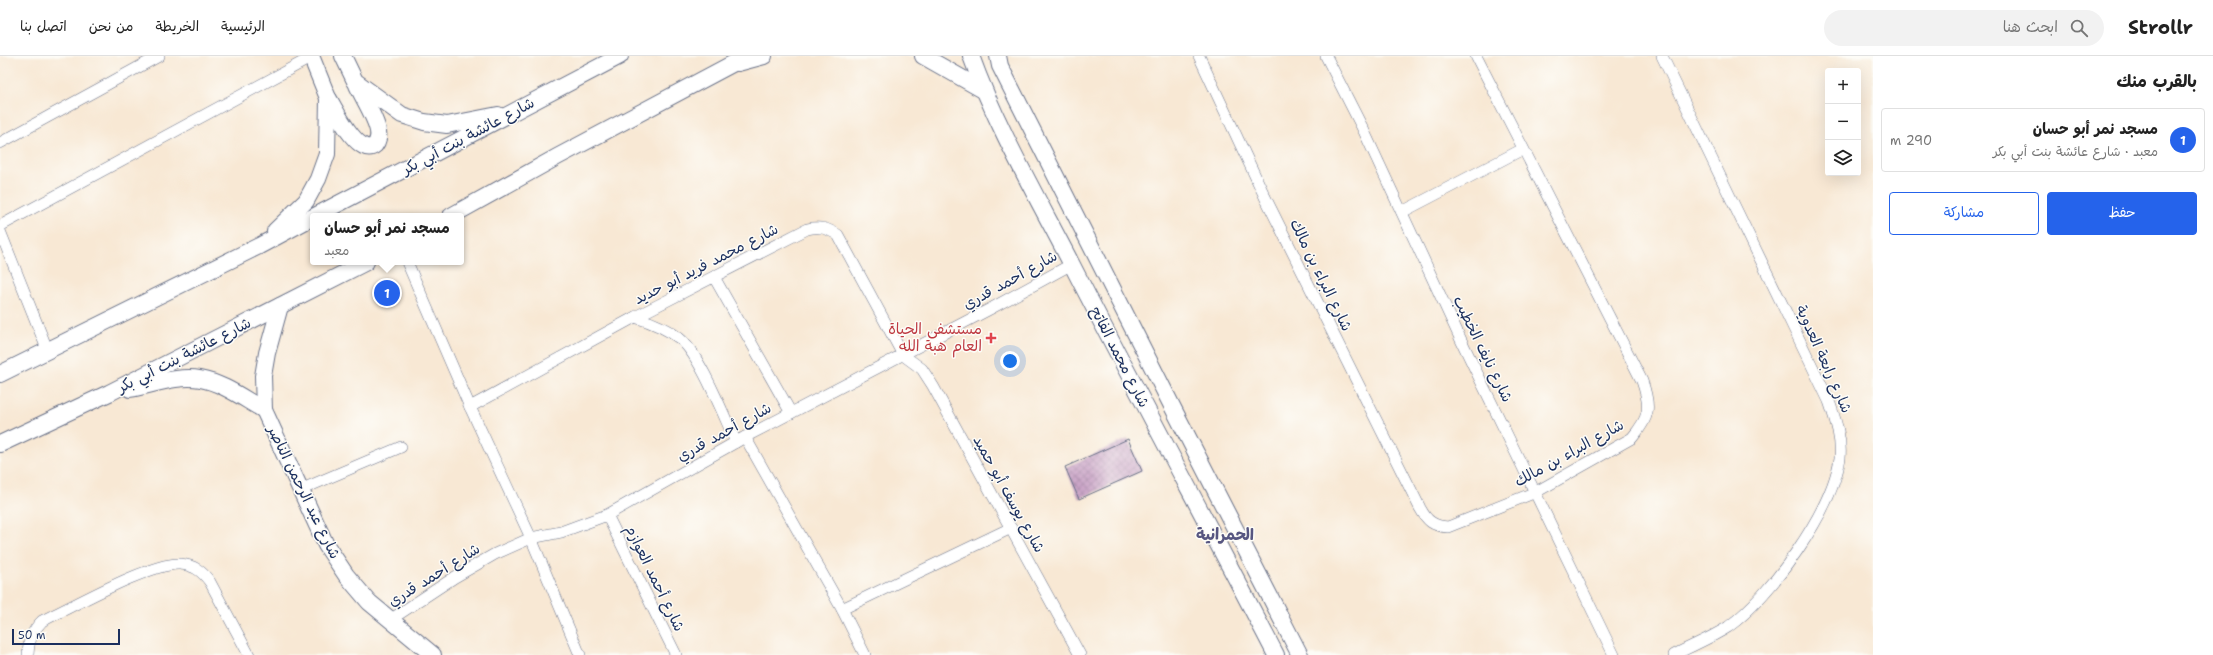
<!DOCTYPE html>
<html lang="ar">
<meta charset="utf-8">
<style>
body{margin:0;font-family:"Shantell Sans","Playpen Sans Arabic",sans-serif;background:#f2f2f2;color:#222;direction:rtl}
.controls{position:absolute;right:12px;top:12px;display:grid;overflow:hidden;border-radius:4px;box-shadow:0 4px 16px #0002}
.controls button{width:36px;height:36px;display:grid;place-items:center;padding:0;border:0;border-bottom:1px solid #e0e0e0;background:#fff;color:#222;font:20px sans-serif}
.scale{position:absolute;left:12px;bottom:10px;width:108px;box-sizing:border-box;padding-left:4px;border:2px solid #1b2f5e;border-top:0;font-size:11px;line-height:14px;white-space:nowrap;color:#1b2f5e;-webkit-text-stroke:3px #fdfcf7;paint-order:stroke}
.you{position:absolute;left:1010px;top:305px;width:14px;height:14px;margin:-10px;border:3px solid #fff;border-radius:50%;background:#1a73e8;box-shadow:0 0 0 6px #1a73e833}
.badge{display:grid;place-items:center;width:26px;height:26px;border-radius:50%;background:#2563eb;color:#fff;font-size:13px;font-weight:700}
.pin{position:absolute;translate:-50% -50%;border:2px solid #fff;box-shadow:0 1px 4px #0006}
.popup{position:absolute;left:310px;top:157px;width:154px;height:52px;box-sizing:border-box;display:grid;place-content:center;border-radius:4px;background:#fff;filter:drop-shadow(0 1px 3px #0005);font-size:13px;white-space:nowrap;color:#767676}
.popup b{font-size:15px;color:#222}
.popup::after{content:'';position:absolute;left:50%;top:100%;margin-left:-8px;border:8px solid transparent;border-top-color:#fff}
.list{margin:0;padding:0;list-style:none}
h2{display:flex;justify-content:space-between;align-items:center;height:52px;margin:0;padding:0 16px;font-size:17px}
h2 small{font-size:13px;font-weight:400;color:#767676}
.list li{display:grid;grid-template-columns:26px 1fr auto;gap:12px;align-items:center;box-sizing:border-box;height:64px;margin:0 8px 8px;padding:0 8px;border:1px solid #e0e0e0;border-radius:4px}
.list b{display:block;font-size:15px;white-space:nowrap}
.list p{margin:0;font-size:13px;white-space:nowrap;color:#767676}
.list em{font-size:13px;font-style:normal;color:#767676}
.actions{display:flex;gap:8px;padding:12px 16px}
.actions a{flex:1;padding:9px 0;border:1px solid #2563eb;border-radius:4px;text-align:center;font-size:14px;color:#2563eb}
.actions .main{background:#2563eb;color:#fff}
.icon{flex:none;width:22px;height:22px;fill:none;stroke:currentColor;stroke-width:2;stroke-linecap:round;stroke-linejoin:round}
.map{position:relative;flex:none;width:1873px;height:599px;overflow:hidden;direction:ltr}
header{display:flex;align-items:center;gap:24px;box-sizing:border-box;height:56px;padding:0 20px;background:#fff;border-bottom:1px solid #e0e0e0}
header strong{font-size:19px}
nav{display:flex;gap:22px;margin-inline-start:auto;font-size:14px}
.search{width:280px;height:36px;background:#f2f2f2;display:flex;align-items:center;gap:10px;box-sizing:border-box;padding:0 14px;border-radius:22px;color:#767676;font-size:15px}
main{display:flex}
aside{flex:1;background:#fff}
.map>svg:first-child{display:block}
.building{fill:url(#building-cross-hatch)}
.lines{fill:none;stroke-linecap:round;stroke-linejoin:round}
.street-casing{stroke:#687087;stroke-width:12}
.secondary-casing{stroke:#687087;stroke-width:18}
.street{stroke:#fff;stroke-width:11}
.secondary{stroke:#fff;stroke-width:16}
.health-dot{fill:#e0444e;stroke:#fdfcf7;stroke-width:1.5}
.labels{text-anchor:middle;stroke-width:3;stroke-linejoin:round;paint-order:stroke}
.street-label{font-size:15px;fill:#1b2f5e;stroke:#fdfcf7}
.health-label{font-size:15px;fill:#be3a42;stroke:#fdfcf7;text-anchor:end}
.neighbourhood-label{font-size:16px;font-weight:bold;fill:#575681;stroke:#fdfcf7}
</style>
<header>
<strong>Strollr</strong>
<div class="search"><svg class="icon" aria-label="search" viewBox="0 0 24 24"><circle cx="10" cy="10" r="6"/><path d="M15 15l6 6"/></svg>ابحث هنا</div>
<nav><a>الرئيسية</a><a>الخريطة</a><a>من نحن</a><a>اتصل بنا</a></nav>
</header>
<main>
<aside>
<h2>بالقرب منك<small></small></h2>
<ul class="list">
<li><span class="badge">1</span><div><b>مسجد نمر أبو حسان</b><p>معبد · شارع عائشة بنت أبي بكر</p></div><em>290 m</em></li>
</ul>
<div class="actions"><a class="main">حفظ</a><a>مشاركة</a></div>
</aside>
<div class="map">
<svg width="1873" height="599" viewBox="0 0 1873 599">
<defs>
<pattern id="building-cross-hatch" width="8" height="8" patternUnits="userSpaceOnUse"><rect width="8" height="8" fill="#c69dc3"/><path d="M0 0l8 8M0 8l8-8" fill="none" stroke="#a080a2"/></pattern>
</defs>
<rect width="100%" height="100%" fill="#fdfcf7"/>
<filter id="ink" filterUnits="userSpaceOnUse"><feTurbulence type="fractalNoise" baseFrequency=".025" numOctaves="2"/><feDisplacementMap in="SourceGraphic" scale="8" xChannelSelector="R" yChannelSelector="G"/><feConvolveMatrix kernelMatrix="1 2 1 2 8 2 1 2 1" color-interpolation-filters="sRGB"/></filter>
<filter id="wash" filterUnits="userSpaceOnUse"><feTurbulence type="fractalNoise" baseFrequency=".012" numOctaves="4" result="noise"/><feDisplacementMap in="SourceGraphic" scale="16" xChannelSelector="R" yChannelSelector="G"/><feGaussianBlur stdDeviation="0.9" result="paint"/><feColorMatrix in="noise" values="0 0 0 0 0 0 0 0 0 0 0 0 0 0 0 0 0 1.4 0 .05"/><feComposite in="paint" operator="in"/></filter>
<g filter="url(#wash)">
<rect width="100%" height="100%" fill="#f8e8d4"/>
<g id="blocks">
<path class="building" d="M1128,383L1142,415L1079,443L1065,411Z"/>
</g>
</g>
<g filter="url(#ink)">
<use href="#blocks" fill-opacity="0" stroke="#687087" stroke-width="1"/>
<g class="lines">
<defs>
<g id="street">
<path d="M1199,0L1265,141L1420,452C1427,465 1433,470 1448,471L1536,436L1632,382C1650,361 1651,351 1642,325L1476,0"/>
<path d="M1326,0L1363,73L1461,284L1614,599"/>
<path d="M1662,0L1829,345C1835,363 1842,382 1840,402C1832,455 1771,540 1728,571C1711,582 1691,590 1674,599"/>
<path d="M0,87L159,0"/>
<path d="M1402,156L1523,93"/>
<path d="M0,170L312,1"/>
<path d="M0,175L47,293"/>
<path d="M407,206L470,351L531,482L580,599"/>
<path d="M714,221L791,357"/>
<path d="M635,261C651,266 666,272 679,282C700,298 724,361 736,386"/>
<path d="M470,351L635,261L807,173C820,170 827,172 838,179L903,299L922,313L933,330L1080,599"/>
<path d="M745,381L842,553L865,599"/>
<path d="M300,434L401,391"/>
<path d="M607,459L676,599"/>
<path d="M842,553L1011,472"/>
<path d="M390,564L455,521L495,498L531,482L561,476L607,459L745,381L990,253L1072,208"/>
<path d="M28,599C28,585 33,574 42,565C72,551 151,506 180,508C194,509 202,515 210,526L249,599"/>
</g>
<g id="secondary">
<path d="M343,0L355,25L402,59L424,66L447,69L498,59"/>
<path d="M923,0L983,34"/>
<path d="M971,0C997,72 1036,139 1071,207C1138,338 1208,468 1276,599"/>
<path d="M998,0L1000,10L1175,356L1300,599"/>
<path d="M738,7L764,0"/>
<path d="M329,43C335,53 359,103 375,89C378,85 379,80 378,75C376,62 363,42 357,29"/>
<path d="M315,160L620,0"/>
<path d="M451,160L557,101L747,0"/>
<path d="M275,175L306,145L318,123L327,98L328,42L311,0"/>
<path d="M280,250L267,297L263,320L264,354L326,489L346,519L369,546L433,599"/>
<path d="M0,318L259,190L313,161"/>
<path d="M130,333C152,329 178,319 200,323C223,327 244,343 264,354"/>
<path d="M0,388L109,337L366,206"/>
</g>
</defs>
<use href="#street" class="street-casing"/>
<use href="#secondary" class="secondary-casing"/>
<use href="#street" class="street"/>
<use href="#secondary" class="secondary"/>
</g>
</g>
<path class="health-dot" d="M989 276h4v4h4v4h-4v4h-4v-4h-4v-4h4z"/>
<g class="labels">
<g class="street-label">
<text transform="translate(468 80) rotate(-28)" y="5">شارع عائشة بنت أبي بكر</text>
<text transform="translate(706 208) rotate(-27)" y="5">شارع محمد فريد أبو حديد</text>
<text transform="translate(1321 219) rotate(64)" y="5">شارع البراء بن مالك</text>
<text transform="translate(1010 224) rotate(-29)" y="5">شارع أحمد قدري</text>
<text transform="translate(1483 293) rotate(64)" y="5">شارع نايف الخطيب</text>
<text transform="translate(184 299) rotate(-27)" y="5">شارع عائشة بنت أبي بكر</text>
<text transform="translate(1120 301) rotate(63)" y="5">شارع محمد الفاتح</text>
<text transform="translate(1824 303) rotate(66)" y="5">شارع رابعة العدوية</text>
<text transform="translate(724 376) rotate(-29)" y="5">شارع أحمد قدري</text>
<text transform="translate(1569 397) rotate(-29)" y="5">شارع البراء بن مالك</text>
<text transform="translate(304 436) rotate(64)" y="5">شارع عبد الرحمن الناصر</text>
<text transform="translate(1009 438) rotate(61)" y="5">شارع يوسف أبو حميد</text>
<text transform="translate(434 519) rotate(-32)" y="5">شارع أحمد قدري</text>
<text transform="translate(655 522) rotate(64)" y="5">شارع أحمد العوازم</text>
</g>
<g class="health-label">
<text x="982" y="278">مستشفى الحياة<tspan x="982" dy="17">العام هبة الله</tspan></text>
</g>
<g class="neighbourhood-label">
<text x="1225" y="484">الحمرانية</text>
</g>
</g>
</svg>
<div class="controls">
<button>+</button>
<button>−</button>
<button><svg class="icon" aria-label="layers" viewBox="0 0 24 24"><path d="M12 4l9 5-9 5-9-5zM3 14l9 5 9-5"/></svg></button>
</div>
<div class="scale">50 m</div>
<div class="you"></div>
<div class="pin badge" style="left:387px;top:237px">1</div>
<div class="popup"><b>مسجد نمر أبو حسان</b>معبد</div>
</div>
</main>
